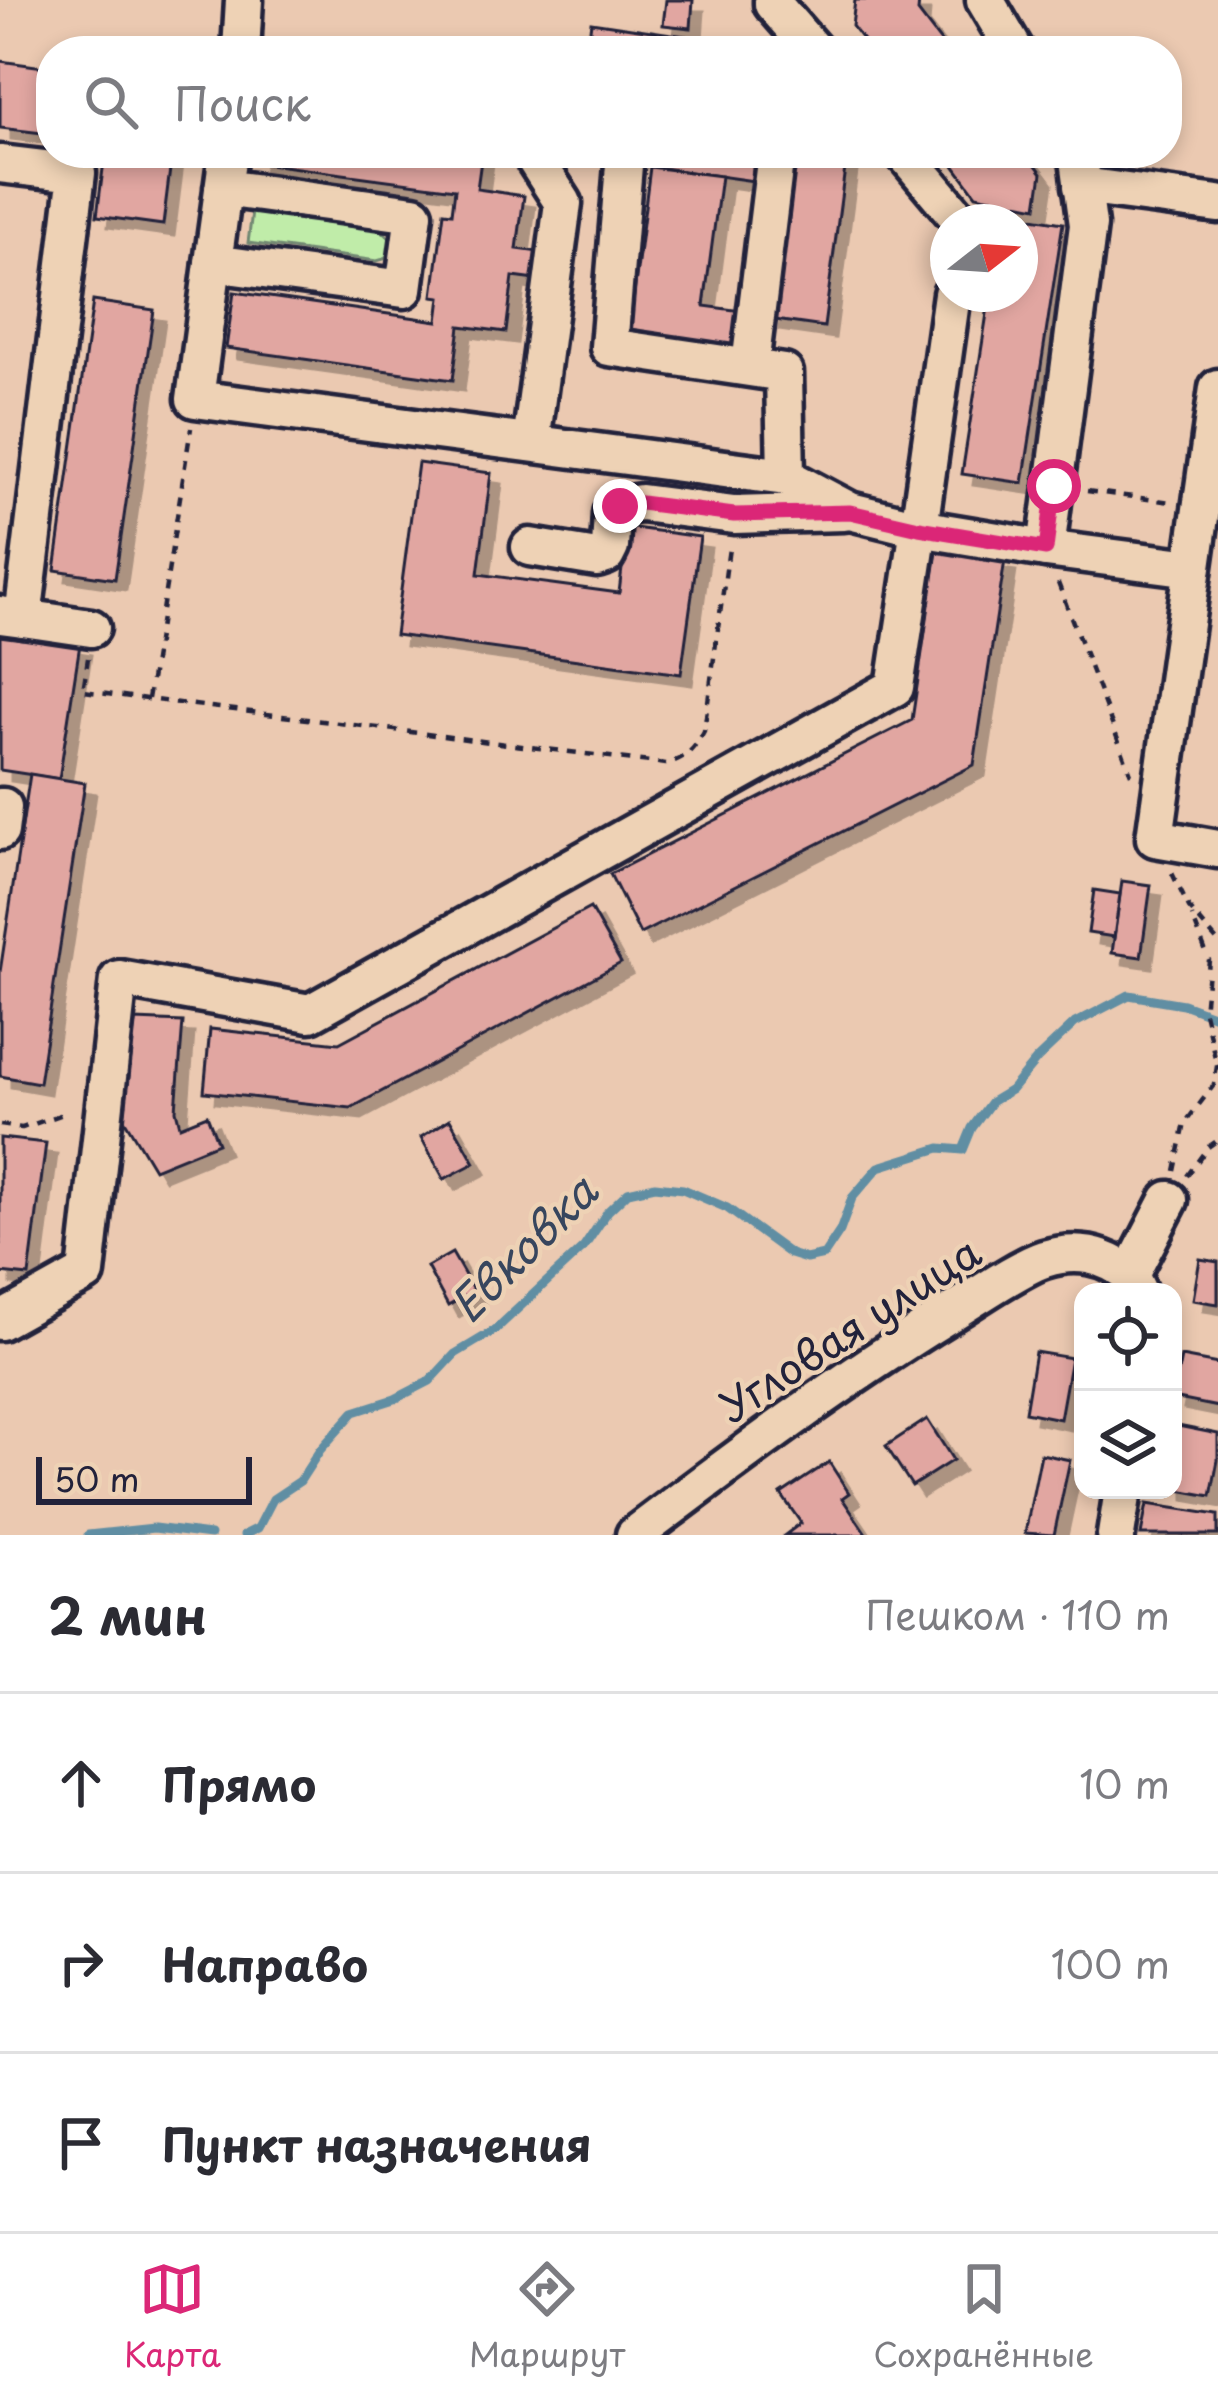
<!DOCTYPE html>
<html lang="ru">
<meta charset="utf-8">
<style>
body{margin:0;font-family:"Playpen Sans",sans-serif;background:#f2f2f3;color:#2b2b33}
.controls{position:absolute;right:36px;bottom:36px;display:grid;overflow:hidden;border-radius:24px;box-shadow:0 6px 18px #0003}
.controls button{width:108px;height:108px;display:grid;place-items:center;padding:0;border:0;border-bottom:3px solid #e1e1e2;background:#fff;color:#2b2b33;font:60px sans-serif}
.compass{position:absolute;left:930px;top:204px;width:108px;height:108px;border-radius:50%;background:#fff;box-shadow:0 6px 18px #0003;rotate:73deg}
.scale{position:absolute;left:36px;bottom:30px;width:216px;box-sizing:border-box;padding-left:12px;border:6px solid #22223b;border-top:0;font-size:33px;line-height:42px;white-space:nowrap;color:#22223b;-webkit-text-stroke:9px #eed2b5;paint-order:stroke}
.stop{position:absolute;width:36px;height:36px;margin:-27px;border:9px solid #db2777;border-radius:50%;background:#fff}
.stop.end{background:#db2777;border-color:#fff;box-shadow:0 3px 12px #0008}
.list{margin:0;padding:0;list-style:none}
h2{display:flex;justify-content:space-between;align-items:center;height:156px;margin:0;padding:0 48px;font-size:51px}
h2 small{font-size:39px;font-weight:400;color:#7c7c81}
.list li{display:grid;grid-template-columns:78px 1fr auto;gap:36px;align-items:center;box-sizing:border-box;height:180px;padding:0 48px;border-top:3px solid #e1e1e2}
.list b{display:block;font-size:45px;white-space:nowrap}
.list em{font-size:39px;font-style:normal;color:#7c7c81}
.icon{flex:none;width:66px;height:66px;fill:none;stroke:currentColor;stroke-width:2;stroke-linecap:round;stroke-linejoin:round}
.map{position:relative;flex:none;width:1218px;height:1535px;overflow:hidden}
.search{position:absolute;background:#fff;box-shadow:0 6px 18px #0003;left:36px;right:36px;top:36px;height:132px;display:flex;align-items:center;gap:30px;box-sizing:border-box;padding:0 42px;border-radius:48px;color:#7c7c81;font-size:45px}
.sheet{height:696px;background:#fff}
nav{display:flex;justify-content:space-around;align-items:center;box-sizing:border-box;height:168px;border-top:3px solid #e1e1e2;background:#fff;font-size:33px;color:#7c7c81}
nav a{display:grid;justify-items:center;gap:6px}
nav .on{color:#db2777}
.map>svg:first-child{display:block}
.green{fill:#c0eca9;stroke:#718772;stroke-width:3}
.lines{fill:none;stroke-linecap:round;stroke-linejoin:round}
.stream{stroke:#608ea3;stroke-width:9}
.building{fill:#e1a6a1;stroke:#22223b;stroke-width:3;filter:url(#shadow)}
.minor-casing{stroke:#22223b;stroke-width:45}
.path{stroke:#22223b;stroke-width:4.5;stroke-dasharray:9 9;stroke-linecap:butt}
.minor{stroke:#eed2b5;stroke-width:36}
.route{stroke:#db2777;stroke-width:15}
.labels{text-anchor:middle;stroke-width:9;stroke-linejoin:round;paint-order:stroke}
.street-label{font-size:42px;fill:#22223b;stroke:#eed2b5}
.water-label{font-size:45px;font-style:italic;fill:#37465e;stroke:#eed2b5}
</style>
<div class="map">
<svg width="1218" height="1535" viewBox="0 0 1218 1535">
<defs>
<filter id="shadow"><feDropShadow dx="11" dy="11" stdDeviation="0" flood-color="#0004"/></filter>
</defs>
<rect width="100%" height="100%" fill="#ebc9b1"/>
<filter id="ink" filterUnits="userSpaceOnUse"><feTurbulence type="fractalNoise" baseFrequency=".00833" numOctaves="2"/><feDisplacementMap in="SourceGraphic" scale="24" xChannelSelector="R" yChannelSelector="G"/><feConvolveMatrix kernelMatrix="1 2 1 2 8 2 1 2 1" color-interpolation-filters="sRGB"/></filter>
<g filter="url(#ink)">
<path class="green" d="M252,212L381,230L392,240L393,248L384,259L377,261L248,243Z"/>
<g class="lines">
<g class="stream">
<path d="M88,1535L154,1528L210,1535"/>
<path d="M244,1535L258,1528L273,1499L300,1481L320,1450L354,1412L395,1399L430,1381L455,1354L495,1330L584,1247L608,1211L628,1192L655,1186L683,1189L727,1208L790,1254L806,1259L824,1255L840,1231L852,1198L879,1167L940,1148L963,1150L972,1128L991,1102L1011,1090L1037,1059L1075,1023L1129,995L1183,1004L1218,1017"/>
</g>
</g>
<g class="building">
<path d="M666,0H693L691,28L663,25Z"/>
<path d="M855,0H919L918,12L948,51H871L852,26Z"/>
<path d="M591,22L739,44L738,51H587Z"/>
<path d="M0,61L51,68V134L0,128Z"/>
<path d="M105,153H172L163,225L97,216Z"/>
<path d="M255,153H482L477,189L524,196L517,249L539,252L536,280L513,277L506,332L460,326L453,380L226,348L234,292L438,321L441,297L433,296L444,212L452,213L455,189L253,162Z"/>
<path d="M642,153H766L761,182L641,165Z"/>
<path d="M791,153H847L824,327L768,319Z"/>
<path d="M945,153H1027L1042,173L1037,207L976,195Z"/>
<path d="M650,167L721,176L704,306L742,311L737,348L629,334Z"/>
<path d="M1002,213L1063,223L1023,483L962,474L990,294H1020V222H1001Z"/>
<path d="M93,301L154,310L115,579L55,570Z"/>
<path d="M418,463L491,473L478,574L619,593L627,527L700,537L681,674L395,635Z"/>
<path d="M937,551L1005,560L974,765L640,934L610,874L912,720Z"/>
<path d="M0,631L80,644L59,779L0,770Z"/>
<path d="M30,774L85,783L39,1083L0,1076V972Z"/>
<path d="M1122,881L1151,885L1141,957L1112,953Z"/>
<path d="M1094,890L1120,894L1114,937L1088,933Z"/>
<path d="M590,908L621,963L351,1108L204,1092L210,1029L339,1043Z"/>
<path d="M135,1020L183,1022L176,1110L180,1126L207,1115L218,1143L154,1169L124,1119Z"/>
<path d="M450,1119L475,1163L444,1179L421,1137Z"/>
<path d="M0,1138L46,1143L29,1276L0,1273Z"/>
<path d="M452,1253L474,1291L448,1306L427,1267Z"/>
<path d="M1200,1259L1218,1262V1304L1193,1300Z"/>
<path d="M1035,1352L1071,1358L1060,1419L1025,1412Z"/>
<path d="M1181,1357L1218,1364V1407L1173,1398Z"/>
<path d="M927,1419L953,1460L912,1486L886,1446Z"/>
<path d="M1173,1425L1218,1434V1460L1211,1496L1173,1489Z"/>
<path d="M1041,1454L1070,1460L1054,1535L1025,1533Z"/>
<path d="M829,1462L849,1493L842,1498L867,1535H785L801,1523L781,1494Z"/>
<path d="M1147,1504L1218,1515V1535H1141Z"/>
</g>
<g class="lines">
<defs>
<g id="minor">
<path d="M773,0V4L814,51"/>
<path d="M985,0L1015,51"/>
<path d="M241,51L244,0"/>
<path d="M531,153L563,203L531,443"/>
<path d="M625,153L609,347L784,373L786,477L850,511L919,528L952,294"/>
<path d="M904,153L962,222"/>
<path d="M0,164L77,173L23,618L0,615"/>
<path d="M1082,186L1218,204"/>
<path d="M223,188L414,214L404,289L213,263L228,153"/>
<path d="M213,263L195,399L786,477"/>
<path d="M750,366L776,153"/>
<path d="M1218,388L1155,838L1218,849"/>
<path d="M530,547L597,558L606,555L610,547L612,514L620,506L641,503L734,515L844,512"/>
<path d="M1046,549L1088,225L1079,159L1075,153"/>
<path d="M23,618L91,628"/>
<path d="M0,807H3L0,831"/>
<path d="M1138,1292L1130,1275L1169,1200"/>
<path d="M0,1321L86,1273L119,979L310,1013L895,687L919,528L1046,549L1192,568"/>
<path d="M635,1535C737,1458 840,1381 949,1314C974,1299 1019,1267 1044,1259C1077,1249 1104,1254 1130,1275"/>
<path d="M1116,1535L1123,1490"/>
</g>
</defs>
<use href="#minor" class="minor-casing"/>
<g class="path">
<path d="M1087,491L1171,502"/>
<path d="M1058,583L1131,774"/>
<path d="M88,658L83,691L666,764C686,758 694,750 704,731L729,548"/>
<path d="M148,699L191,428"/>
<path d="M1172,873L1189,908L1218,942"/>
<path d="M0,1125L22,1128L69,1112"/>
<path d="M1175,1171L1185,1123L1214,1085L1217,1066L1204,1012L1209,960L1192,916"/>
<path d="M1187,1176L1208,1147L1218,1140"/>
</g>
<use href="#minor" class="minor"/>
</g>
</g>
<g class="lines" filter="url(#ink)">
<path class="route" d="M620,506L641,503L734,515L850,512L919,528L1046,549L1054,486"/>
</g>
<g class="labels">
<g class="street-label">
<text transform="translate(850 1330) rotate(-33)" y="15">Угловая улица</text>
</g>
<g class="water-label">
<text transform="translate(524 1249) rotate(-45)" y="16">Евковка</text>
</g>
</g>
</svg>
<div class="controls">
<button><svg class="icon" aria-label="locate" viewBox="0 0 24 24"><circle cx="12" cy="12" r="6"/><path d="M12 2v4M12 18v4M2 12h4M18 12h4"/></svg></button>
<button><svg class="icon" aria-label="layers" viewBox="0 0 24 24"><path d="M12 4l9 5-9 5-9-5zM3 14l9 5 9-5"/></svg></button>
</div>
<svg class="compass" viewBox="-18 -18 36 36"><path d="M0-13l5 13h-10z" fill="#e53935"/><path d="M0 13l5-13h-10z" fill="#7c7c81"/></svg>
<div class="scale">50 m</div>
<div class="stop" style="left:1054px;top:486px"></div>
<div class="stop end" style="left:620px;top:506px"></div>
<div class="search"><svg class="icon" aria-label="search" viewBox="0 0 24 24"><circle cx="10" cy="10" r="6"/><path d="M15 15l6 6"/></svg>Поиск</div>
</div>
<section class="sheet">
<h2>2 мин<small>Пешком · 110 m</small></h2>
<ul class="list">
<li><svg class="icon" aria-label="ahead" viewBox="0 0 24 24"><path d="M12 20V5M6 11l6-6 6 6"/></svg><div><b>Прямо</b></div><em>10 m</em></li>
<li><svg class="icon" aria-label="right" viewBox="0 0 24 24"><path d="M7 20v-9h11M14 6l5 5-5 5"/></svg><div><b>Направо</b></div><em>100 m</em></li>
<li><svg class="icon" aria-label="arrive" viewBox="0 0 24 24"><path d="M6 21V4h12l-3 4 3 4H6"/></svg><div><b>Пункт назначения</b></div></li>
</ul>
</section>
<nav>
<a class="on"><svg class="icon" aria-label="map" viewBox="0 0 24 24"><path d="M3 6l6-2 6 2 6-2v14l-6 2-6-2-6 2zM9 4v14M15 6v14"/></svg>Карта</a>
<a><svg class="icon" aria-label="directions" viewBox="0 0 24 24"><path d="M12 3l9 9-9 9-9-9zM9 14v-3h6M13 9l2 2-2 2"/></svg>Маршрут</a>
<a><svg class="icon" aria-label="saved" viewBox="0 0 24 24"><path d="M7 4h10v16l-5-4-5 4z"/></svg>Сохранённые</a>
</nav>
